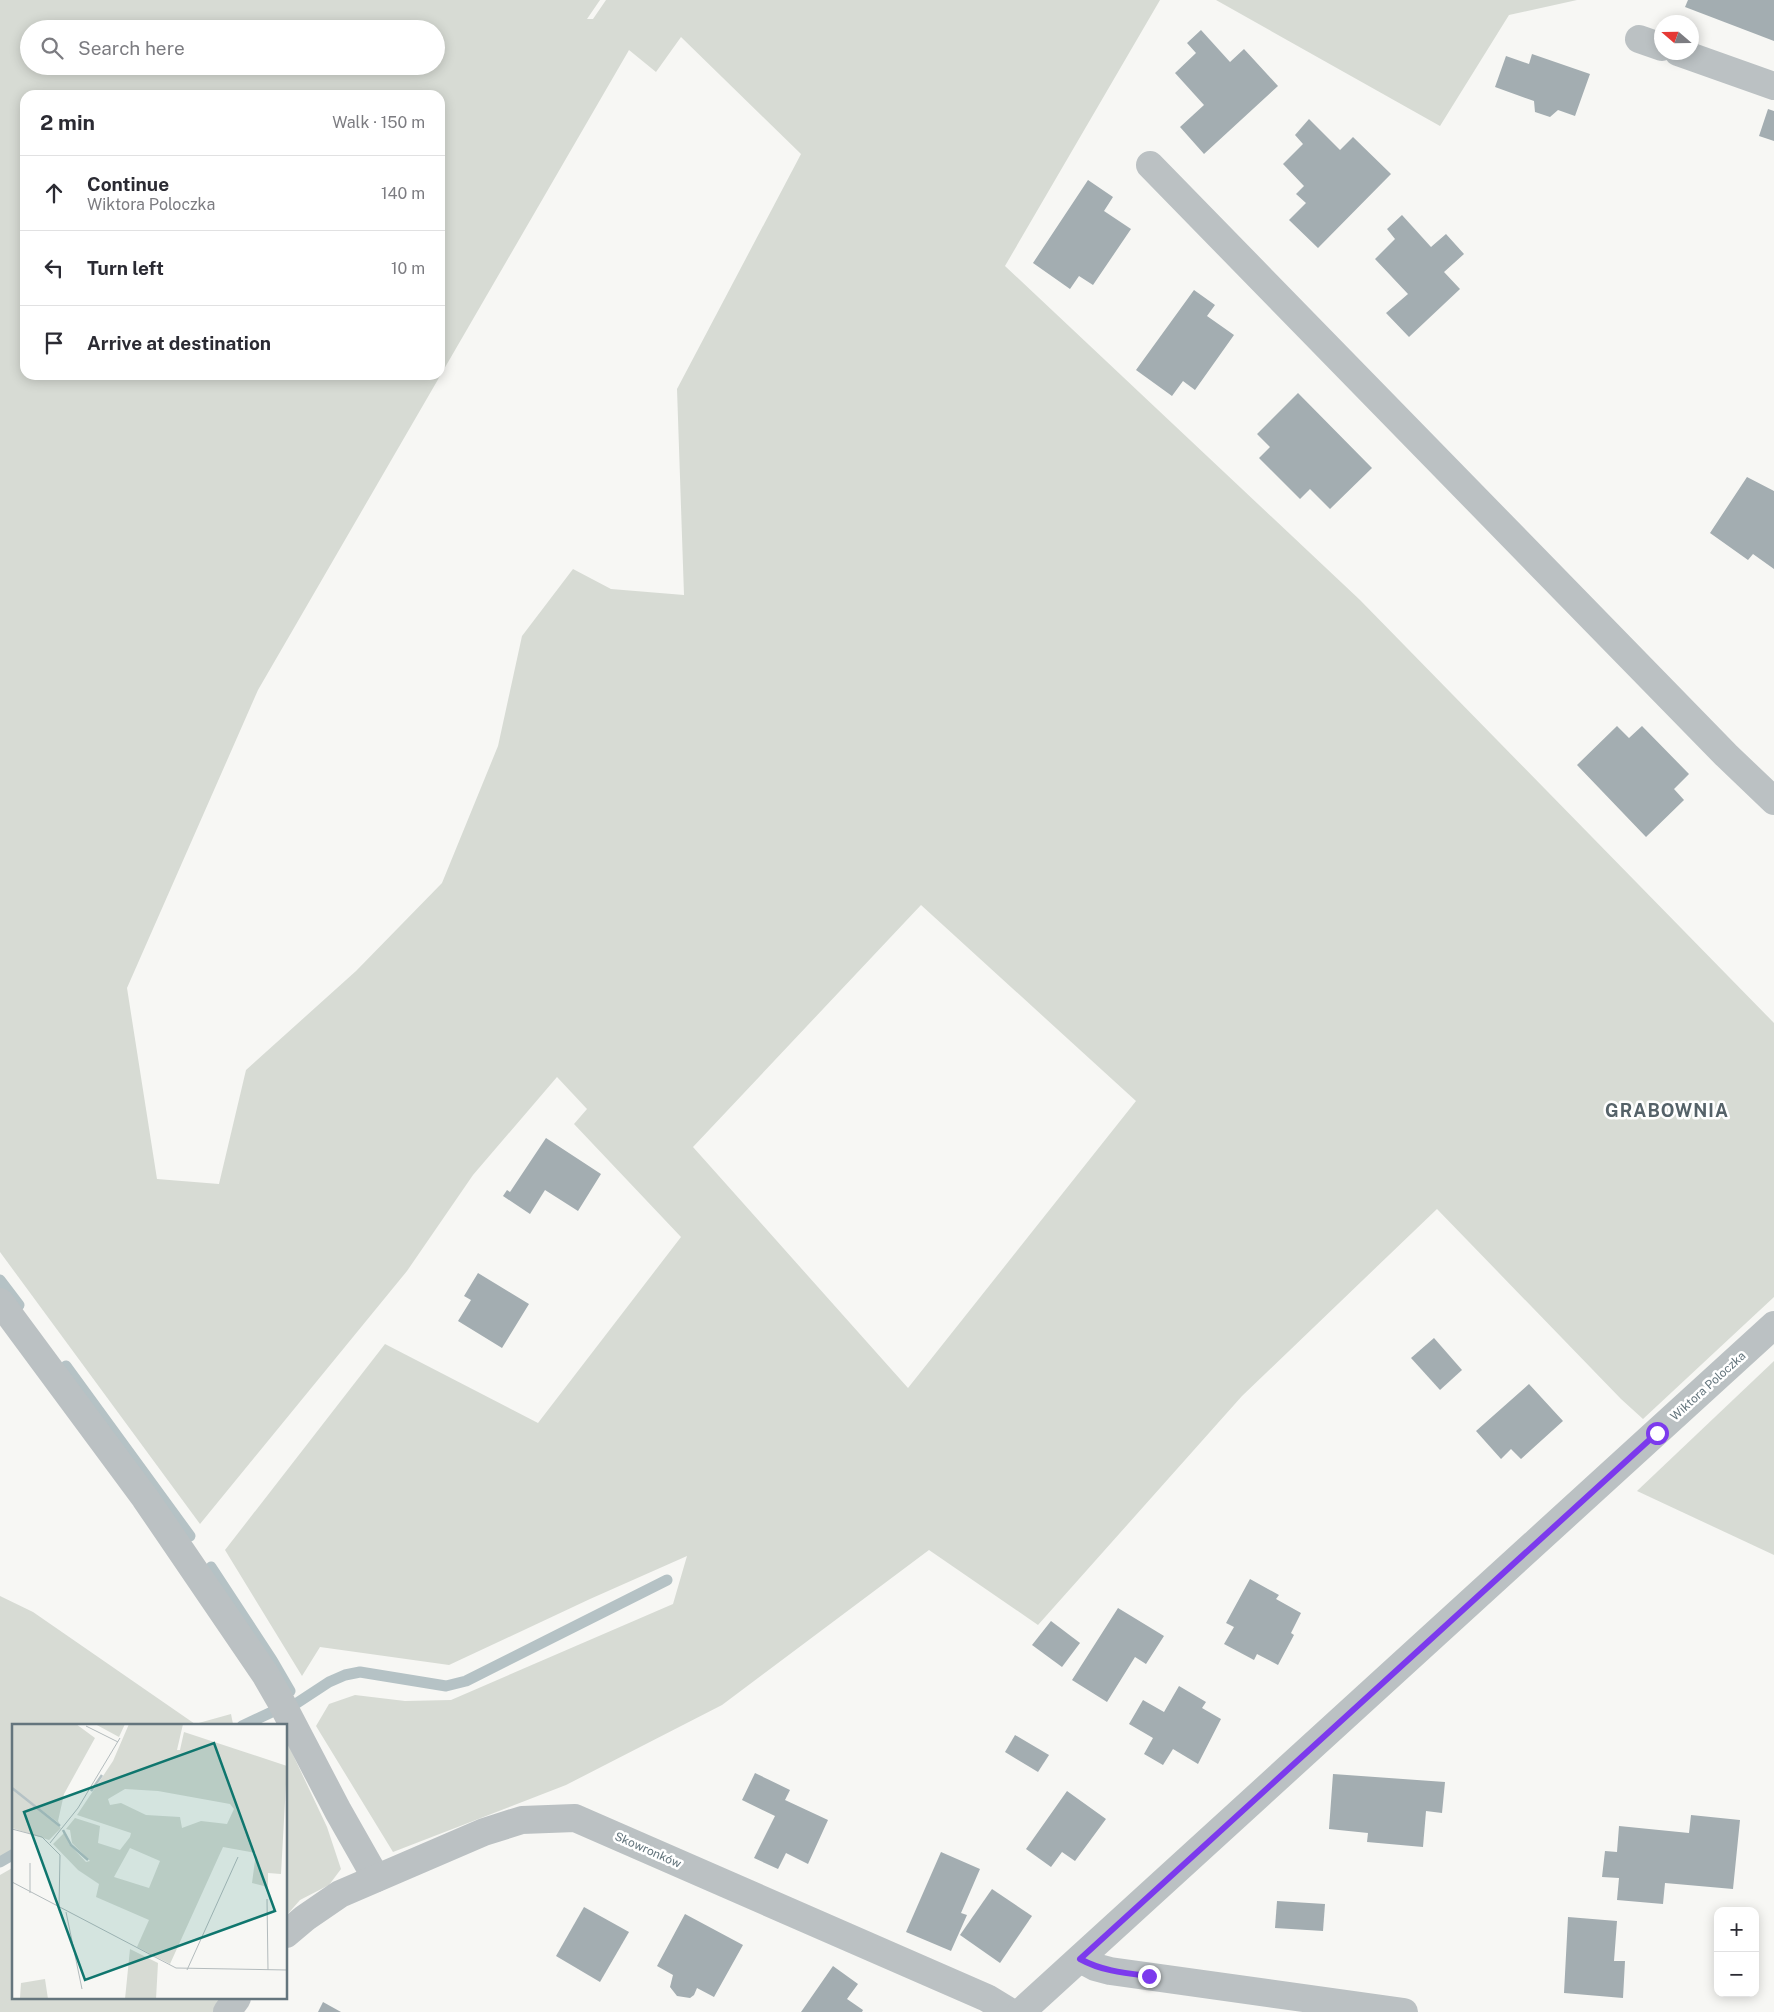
<!DOCTYPE html>
<meta charset="utf-8">
<style>
body{margin:0;font-family:"Public Sans",sans-serif;background:#f2f2f3;color:#2b2b33}
.controls{position:absolute;right:15px;bottom:15px;display:grid;overflow:hidden;border-radius:10px;box-shadow:0 2px 12px #0003}
.controls button{width:45px;height:45px;display:grid;place-items:center;padding:0;border:0;border-bottom:1px solid #e1e1e2;background:#fff;color:#2b2b33;font:25px sans-serif}
.compass{position:absolute;left:1654px;top:15px;width:45px;height:45px;border-radius:50%;background:#fff;box-shadow:0 2px 12px #0003;rotate:290deg}
.stop{position:absolute;width:15px;height:15px;margin:-11px;border:4px solid #7c3aed;border-radius:50%;background:#fff}
.stop.end{background:#7c3aed;border-color:#fff;box-shadow:0 1px 5px #0008}
.list{margin:0;padding:0;list-style:none}
h2{display:flex;justify-content:space-between;align-items:center;height:65px;margin:0;padding:0 20px;font-size:21px}
h2 small{font-size:16px;font-weight:400;color:#7c7c81}
.list li{display:grid;grid-template-columns:32px 1fr auto;gap:15px;align-items:center;box-sizing:border-box;height:75px;padding:0 20px;border-top:1px solid #e1e1e2}
.list b{display:block;font-size:19px;white-space:nowrap}
.list p{margin:0;font-size:16px;white-space:nowrap;color:#7c7c81}
.list em{font-size:16px;font-style:normal;color:#7c7c81}
.icon{flex:none;width:28px;height:28px;fill:none;stroke:currentColor;stroke-width:2;stroke-linecap:round;stroke-linejoin:round}
.map{position:relative;flex:none;width:1774px;height:2012px;overflow:hidden}
.search{position:absolute;background:#fff;box-shadow:0 2px 12px #0003;left:20px;top:20px;width:425px;height:55px;display:flex;align-items:center;gap:12px;box-sizing:border-box;padding:0 18px;border-radius:28px;color:#7c7c81;font-size:19px}
.panel{position:absolute;background:#fff;box-shadow:0 2px 12px #0003;left:20px;top:90px;width:425px;height:290px;border-radius:15px}
.map>svg:first-child{display:block}
.green{fill:#d7dbd4;fill-rule:evenodd}
.lines{fill:none;stroke-linecap:round;stroke-linejoin:round}
.stream{stroke:#b5c2c5;stroke-width:11}
.building{fill:#a3adb1}
.street{stroke:#bbc1c3;stroke-width:28}
.route{stroke:#7c3aed;stroke-width:6}
.labels{text-anchor:middle;stroke-width:5;stroke-linejoin:round;paint-order:stroke}
.street-label{font-size:12px;fill:#64757d;stroke:#fff}
.district-label{font-size:18px;font-weight:bold;letter-spacing:1px;fill:#556269;stroke:#fff}
.inset-river{fill:none;stroke:#b5c2c5;stroke-width:2.5}
.inset-road{fill:none;stroke:#b3bbbd;stroke-width:1}
.view{fill:#0f766e;fill-opacity:0.15;stroke:#0f766e;stroke-width:2.5}
.inset-edge{fill:none;stroke:#64757d;stroke-width:2.5}
</style>
<div class="map">
<svg width="1774" height="2012" viewBox="0 0 1774 2012">
<rect width="100%" height="100%" fill="#f7f7f4"/>
<g class="green">
<path d="M0,0H600L587,19H593L606,0H1160L1005,266L1360,600L1774,1023V1297L1643,1419L1621,1399L1437,1209L1242,1396L1038,1625L929,1550L722,1705L566,1785L393,1852L316,1726L329,1704L355,1695L405,1701L451,1700L673,1604L687,1556L590,1599L449,1665L320,1647L302,1676L225,1550L385,1344L538,1423L681,1237L574,1124L587,1109L557,1077L473,1175L407,1271L200,1524L0,1252ZM29,29H436V66H29ZM681,37L801,154L677,389L684,595L611,589L573,569L522,636L498,746L442,883L356,971L246,1070L219,1184L157,1179L127,988L258,690L629,50L656,72ZM25,95H440V375H25ZM921,905L1136,1101L908,1388L693,1147Z"/>
<path d="M1216,0H1577L1509,15L1440,126Z"/>
<path d="M1774,1361V1555L1637,1491Z"/>
<path d="M0,1596L33,1612L195,1724L231,1714L233,1724L231,1726H14V1850L0,1857Z"/>
<path d="M286,1740L327,1827L341,1869L329,1885L300,1900L286,1916Z"/>
<path d="M14,1867V1998H225L216,2012H0V1875Z"/>
</g>
<g class="lines">
<g class="stream">
<path d="M0,1280L19,1305"/>
<path d="M66,1366L190,1536"/>
<path d="M211,1567L272,1660L290,1691"/>
<path d="M297,1703L329,1682L345,1675L360,1672L446,1686L466,1681L667,1580"/>
<path d="M242,1726L274,1711"/>
<path d="M0,1862L14,1854"/>
</g>
</g>
<g class="building">
<path d="M1688,0H1774V41L1685,7Z"/>
<path d="M1201,30L1230,62L1244,49L1278,86L1204,154L1180,127L1204,105L1175,73L1196,53L1187,43Z"/>
<path d="M1532,54L1590,74L1575,116L1558,110L1550,117L1535,112L1534,101L1495,87L1506,56L1529,64Z"/>
<path d="M1768,109L1774,111V141L1759,136Z"/>
<path d="M1309,119L1340,150L1353,137L1391,174L1318,248L1289,220L1306,203L1296,194L1304,186L1283,164L1303,144L1295,135Z"/>
<path d="M1088,180L1113,197L1104,211L1131,229L1093,285L1079,276L1070,289L1033,263Z"/>
<path d="M1402,215L1431,247L1446,234L1464,254L1444,272L1460,289L1409,337L1386,313L1408,294L1375,259L1395,239L1387,229Z"/>
<path d="M1194,290L1215,305L1207,316L1234,335L1195,390L1183,381L1172,396L1136,370Z"/>
<path d="M1298,393L1372,468L1330,509L1310,489L1300,499L1259,458L1270,447L1257,434Z"/>
<path d="M1747,477L1774,491V569L1753,554L1748,560L1710,533Z"/>
<path d="M1617,726L1629,738L1642,726L1689,774L1674,789L1684,800L1646,837L1577,765Z"/>
<path d="M546,1138L601,1174L578,1211L545,1190L530,1214L503,1196L507,1190L510,1192Z"/>
<path d="M478,1273L529,1304L502,1348L458,1321L471,1300L464,1296Z"/>
<path d="M1434,1338L1462,1370L1440,1390L1411,1358Z"/>
<path d="M1529,1384L1563,1421L1521,1459L1511,1449L1501,1459L1476,1431Z"/>
<path d="M1250,1579L1279,1595L1276,1599L1301,1613L1291,1633L1294,1635L1278,1665L1257,1654L1254,1660L1224,1644L1234,1627L1226,1623Z"/>
<path d="M1118,1608L1164,1636L1146,1664L1135,1657L1107,1702L1072,1680Z"/>
<path d="M1051,1621L1080,1643L1062,1667L1032,1645Z"/>
<path d="M1179,1686L1206,1702L1202,1708L1221,1719L1198,1764L1173,1749L1163,1765L1144,1754L1153,1738L1129,1724L1143,1700L1164,1712Z"/>
<path d="M1015,1735L1049,1755L1038,1772L1005,1752Z"/>
<path d="M755,1773L790,1790L785,1800L828,1820L808,1864L786,1853L778,1869L754,1858L775,1816L742,1800Z"/>
<path d="M1333,1774L1445,1782L1442,1813L1426,1811L1423,1847L1367,1842L1368,1833L1329,1829Z"/>
<path d="M1067,1791L1106,1819L1075,1861L1062,1852L1051,1867L1026,1849Z"/>
<path d="M1691,1815L1740,1820L1733,1889L1665,1883L1663,1904L1617,1900L1619,1878L1602,1877L1605,1851L1617,1852L1619,1826L1689,1833Z"/>
<path d="M941,1852L980,1869L961,1913L967,1915L951,1951L906,1932Z"/>
<path d="M992,1889L1032,1916L1000,1963L960,1935Z"/>
<path d="M1277,1901L1325,1904L1323,1931L1275,1928Z"/>
<path d="M584,1907L629,1932L600,1982L556,1956Z"/>
<path d="M685,1914L743,1945L714,1997L697,1988L694,1995L690,1998L677,1996L670,1987L673,1975L657,1966Z"/>
<path d="M1568,1917L1617,1921L1614,1961H1625L1623,1998L1564,1993Z"/>
<path d="M833,1966L858,1984L847,1999L863,2010L862,2012H801Z"/>
<path d="M323,2002L341,2012H318Z"/>
</g>
<g class="lines">
<g class="street">
<path d="M1639,39L1662,47"/>
<path d="M1678,52L1774,86"/>
<path d="M1150,165L1726,755L1774,801"/>
<path d="M0,1302L145,1498L265,1674L280,1700L338,1811L376,1878"/>
<path d="M286,1934L305,1918L340,1894L484,1832L522,1820L575,1818L987,1998L1010,2012"/>
<path d="M1080,1959L1095,1967L1110,1971L1404,2012"/>
<path d="M227,2012L237,1998"/>
<path d="M1021,2012L1774,1325"/>
</g>
</g>
<g class="lines">
<path class="route" d="M1149,1976C1124,1973 1102,1971 1080,1959L1657,1433"/>
</g>
<g class="labels">
<g class="street-label">
<text transform="translate(1708 1386) rotate(-42)" y="4">Wiktora Poloczka</text>
<text transform="translate(648 1850) rotate(24)" y="4">Skowronków</text>
</g>
<g class="district-label">
<text x="1667" y="1117">GRABOWNIA</text>
</g>
</g>
<g transform="translate(12 1724)">
<rect width="275" height="275" fill="#f7f7f4"/>
<path d="M0,0H64L83,14L52,70L46,97L48,100L15,75L49,104L37,116L0,104ZM83,0H113L107,13ZM117,0H171L165,26H168L172,8L275,42L269,150L256,149V168L252,162L240,159L244,129L211,123L158,240L125,223L137,196L84,173L87,160L66,146L41,120L52,109L57,120L74,138L78,137L60,119L58,106L54,105L63,94L88,102L86,119L108,126L118,113L119,109L65,91L101,37ZM113,65L146,67L218,80L222,85L215,100L189,97L170,104L168,93L134,91L109,79L98,81L96,75ZM118,124L148,137L137,164L102,153ZM118,225L146,239L144,275H113ZM33,255L36,275H0L8,274L9,259Z" fill="#d7dbd4" fill-rule="evenodd"/>
<path class="inset-river" d="M0,64L48,102M79,67L90,51M51,106L59,121L76,136"/>
<path class="inset-road" d="M74,2L106,18M0,105L30,113L48,131L47,184M38,119L66,84L108,14M0,158L164,244L275,246M18,169V139M255,175L256,246M54,188L70,265M175,246L226,133"/>
<path class="view" d="M202,19L263,187L73,256L12,88Z"/>
<rect width="275" height="275" class="inset-edge"/>
</g>
</svg>
<div class="controls">
<button>+</button>
<button>−</button>
</div>
<svg class="compass" viewBox="-18 -18 36 36"><path d="M0-13l5 13h-10z" fill="#e53935"/><path d="M0 13l5-13h-10z" fill="#7c7c81"/></svg>
<div class="stop" style="left:1657px;top:1433px"></div>
<div class="stop end" style="left:1149px;top:1976px"></div>
<div class="search"><svg class="icon" aria-label="search" viewBox="0 0 24 24"><circle cx="10" cy="10" r="6"/><path d="M15 15l6 6"/></svg>Search here</div>
<section class="panel">
<h2>2 min<small>Walk · 150 m</small></h2>
<ul class="list">
<li><svg class="icon" aria-label="ahead" viewBox="0 0 24 24"><path d="M12 20V5M6 11l6-6 6 6"/></svg><div><b>Continue</b><p>Wiktora Poloczka</p></div><em>140 m</em></li>
<li><svg class="icon" aria-label="left" viewBox="0 0 24 24"><path d="M17 20v-9H6M10 6l-5 5 5 5"/></svg><div><b>Turn left</b></div><em>10 m</em></li>
<li><svg class="icon" aria-label="arrive" viewBox="0 0 24 24"><path d="M6 21V4h12l-3 4 3 4H6"/></svg><div><b>Arrive at destination</b></div></li>
</ul>
</section>
</div>
